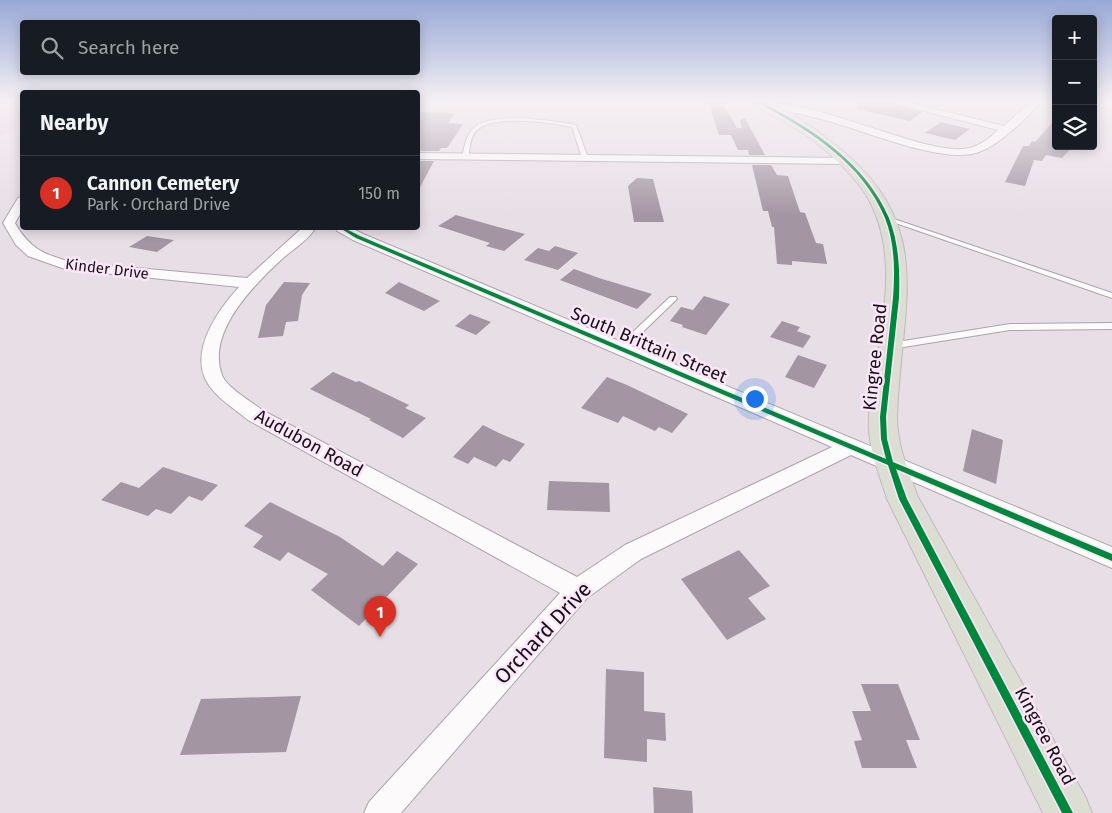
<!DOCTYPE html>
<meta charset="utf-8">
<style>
body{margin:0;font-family:"Fira Sans",sans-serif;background:#242831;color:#f1f3f6}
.controls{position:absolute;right:15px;top:15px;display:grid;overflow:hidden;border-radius:5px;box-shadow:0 2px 12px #0003}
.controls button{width:45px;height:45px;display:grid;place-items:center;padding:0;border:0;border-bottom:1px solid #363941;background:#171b24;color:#f1f3f6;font:25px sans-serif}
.you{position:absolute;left:754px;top:398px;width:18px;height:18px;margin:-12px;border:4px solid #fff;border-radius:50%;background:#1a73e8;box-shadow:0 0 0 8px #1a73e833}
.badge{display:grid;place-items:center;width:32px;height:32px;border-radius:50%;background:#d93025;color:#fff;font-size:16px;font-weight:700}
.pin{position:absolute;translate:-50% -41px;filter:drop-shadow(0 1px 2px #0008)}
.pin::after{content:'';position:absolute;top:26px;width:18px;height:15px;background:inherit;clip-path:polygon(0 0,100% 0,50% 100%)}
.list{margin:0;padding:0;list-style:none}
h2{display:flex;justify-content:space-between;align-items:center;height:65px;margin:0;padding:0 20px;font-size:21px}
h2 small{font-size:16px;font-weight:400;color:#9ea1a6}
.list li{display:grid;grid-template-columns:32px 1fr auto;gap:15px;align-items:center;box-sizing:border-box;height:75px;padding:0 20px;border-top:1px solid #363941}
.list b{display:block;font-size:19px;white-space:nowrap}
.list p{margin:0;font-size:16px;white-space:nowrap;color:#9ea1a6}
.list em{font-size:16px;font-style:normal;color:#9ea1a6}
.icon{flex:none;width:28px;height:28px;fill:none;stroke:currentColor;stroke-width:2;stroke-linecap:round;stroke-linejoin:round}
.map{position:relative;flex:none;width:1112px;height:813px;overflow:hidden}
.search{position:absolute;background:#171b24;box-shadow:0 2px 12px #0003;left:20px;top:20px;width:400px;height:55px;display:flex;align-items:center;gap:12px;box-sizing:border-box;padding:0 18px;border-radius:5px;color:#9ea1a6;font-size:19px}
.panel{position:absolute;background:#171b24;box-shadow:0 2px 12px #0003;left:20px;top:90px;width:400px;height:140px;border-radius:5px}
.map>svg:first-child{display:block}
.green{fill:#e8cee4}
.building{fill:#a395a1}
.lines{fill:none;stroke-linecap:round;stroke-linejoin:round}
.lane-casing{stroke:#aba4aa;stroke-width:2}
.street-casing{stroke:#aba4aa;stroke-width:2}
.primary-casing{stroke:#c0babf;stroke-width:2}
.lane{fill:#fcfafb;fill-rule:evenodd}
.street{fill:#fcfafb;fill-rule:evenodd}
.primary{fill:#dcddd3;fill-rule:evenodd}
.cycleway-casing{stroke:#fae6f7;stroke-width:3}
.cycleway{fill:#00873e;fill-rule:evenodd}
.labels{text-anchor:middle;stroke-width:5;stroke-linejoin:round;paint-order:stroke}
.far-street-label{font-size:15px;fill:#171016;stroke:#fae6f7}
.street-label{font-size:18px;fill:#171016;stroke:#fae6f7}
.near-street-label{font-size:21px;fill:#171016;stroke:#fae6f7}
</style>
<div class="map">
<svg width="1112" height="813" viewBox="0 0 1112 813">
<rect width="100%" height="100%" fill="#e8dee6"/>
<path class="green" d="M0,102H22V128L0,136Z"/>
<g class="building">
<path d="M708,102H722L737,128H742L740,120L745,118L765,155H749L748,150H738L731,135H719Z"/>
<path d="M858,102H888L922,112L910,121L857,109Z"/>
<path d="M418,112L455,113L448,123L463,124L447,148H441L439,151H418Z"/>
<path d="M1056,118V146H1073L1062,158L1046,155L1042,161L1034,160L1025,186L1005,182L1023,146H1029L1032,141L1035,142Z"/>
<path d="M941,122L970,129L955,140L925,133Z"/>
<path d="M418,161H434L418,191Z"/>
<path d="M752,165H771L777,175L788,176L800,212L805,213L816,243L823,244L827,264L792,261V265L777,264L774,227H772L768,211H763Z"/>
<path d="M637,178L653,179L664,222H634L628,186Z"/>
<path d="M456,215L498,227L525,234L504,251L486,246L490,243L438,226Z"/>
<path d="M147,236L174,240L157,252L129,247Z"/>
<path d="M555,246L578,253L558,270L524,260L538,248L549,251Z"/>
<path d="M574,269L599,278L652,294L637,309L560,280Z"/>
<path d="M284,282L310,283L302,295L298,321L286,322L283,336L258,338L266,305Z"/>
<path d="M399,282L440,301L424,311L385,293Z"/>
<path d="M704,296L730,304L706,335L682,327L683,325L670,321L681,307L693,310Z"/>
<path d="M470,314L491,322L476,335L455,326Z"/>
<path d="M782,321L800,327L797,331L811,336L803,348L770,337Z"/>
<path d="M798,355L827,365L814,388L785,377Z"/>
<path d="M333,372L356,382L359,381L409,405L405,408L426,418L403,438L369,420L371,419L310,389Z"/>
<path d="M607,377L627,385L688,414L672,433L659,427L655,431L623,416L618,423L581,408Z"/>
<path d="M483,425L499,433L525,444L510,462L503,459L496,467L474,457L468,464L453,457Z"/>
<path d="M972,429L1003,440L996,484L963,471Z"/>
<path d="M163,467L218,485L202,501L189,496L171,514L156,509L148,516L101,500L121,482L139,488Z"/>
<path d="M549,481L609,483L610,512L547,510Z"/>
<path d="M270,502L340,537L383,566L397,551L418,564L359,626L311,590L328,574L288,552L280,561L253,547L263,536L244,526Z"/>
<path d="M739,550L770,586L748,598L766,619L727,640L681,579Z"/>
<path d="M606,669L644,672V711L665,713L666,741L647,739V762L604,758Z"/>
<path d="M861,684H898L920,740H906L917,768H862L854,741L862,740L852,711H871Z"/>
<path d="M301,696L286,752L180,755L201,699Z"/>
<path d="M653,787L692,791L693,813H654Z"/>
</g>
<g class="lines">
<defs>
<g id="lane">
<path d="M521,118L552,121L576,125L588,158L585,160L582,158L572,127C550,122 493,114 476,131C470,137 470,149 468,157L465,159L462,157C464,149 465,141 469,134C478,117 505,119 521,118Z"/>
<path d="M884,217H888L1112,293V298L884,219Z"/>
<path d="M670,297H676L677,299L623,351H617L616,349L617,347Z"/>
<path d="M1112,323V329L1010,330L891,349L887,346L891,343L1010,324Z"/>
</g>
<g id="street">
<path d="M758,102C795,102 834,116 869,127C894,134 948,156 973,147C982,144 991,137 998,130L890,102H907L1004,126L1031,102H1041C1027,118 999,145 979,152C944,165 866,131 828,121C805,114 781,111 758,106Z"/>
<path d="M418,153L846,158L851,161L846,164L418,159Z"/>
<path d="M22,197V211L15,223C30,249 43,254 71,262L247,278L302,228H315C310,239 292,250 282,259C254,285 206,332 222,375C226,387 252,402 262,410L577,577L625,545L832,447L353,240L337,231L336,228H351L363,234L1112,547V568L851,455L641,559L587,598L401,813H364L369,802L560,593L248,420C234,408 211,395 204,376C193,345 219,309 239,287L65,269L28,256L16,245L3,223L18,198Z"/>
</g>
<path id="primary" d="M751,102C757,102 764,101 770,103C791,110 811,126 828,139C940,223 901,299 897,417C897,445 908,471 918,497L1085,796L1092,813H1043L887,499C880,476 870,453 869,429C868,413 871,396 874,380C883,316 902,241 859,185C840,161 816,141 790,125C779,118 760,112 751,102Z"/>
</defs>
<use href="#lane" class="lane-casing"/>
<use href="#street" class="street-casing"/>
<use href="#primary" class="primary-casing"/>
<use href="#lane" class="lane"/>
<use href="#street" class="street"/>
<use href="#primary" class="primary"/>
<defs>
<path id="cycleway" d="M756,102H760C812,127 866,164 889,218C899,243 900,272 899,298L886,417L887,439L893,462L1112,554V561L896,469L907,499L1073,813H1062L899,499L888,465L356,238L340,228H344L360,236L886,459L881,439L880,417L893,298C895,272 895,243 885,218C862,162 807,129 756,102Z"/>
</defs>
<use href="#cycleway" class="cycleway-casing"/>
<use href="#cycleway" class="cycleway"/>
</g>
<linearGradient id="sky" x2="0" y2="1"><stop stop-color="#98a8d6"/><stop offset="0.47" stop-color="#f5f0f4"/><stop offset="1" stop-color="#f5f0f4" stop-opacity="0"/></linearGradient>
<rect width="1112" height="216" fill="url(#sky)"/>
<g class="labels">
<g class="far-street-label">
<text transform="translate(107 269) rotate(7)" y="5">Kinder Drive</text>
</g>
<g class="street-label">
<text transform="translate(649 345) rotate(23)" y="6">South Brittain Street</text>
<text transform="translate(875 357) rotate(-84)" y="6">Kingree Road</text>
<text transform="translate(309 443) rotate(29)" y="6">Audubon Road</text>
<text transform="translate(1045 736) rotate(62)" y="6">Kingree Road</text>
</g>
<g class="near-street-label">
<text transform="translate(543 633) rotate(-47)" y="7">Orchard Drive</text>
</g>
</g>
</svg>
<div class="controls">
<button>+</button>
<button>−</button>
<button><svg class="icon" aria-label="layers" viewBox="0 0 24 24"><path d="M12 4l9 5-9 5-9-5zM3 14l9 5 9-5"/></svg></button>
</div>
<div class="you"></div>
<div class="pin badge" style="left:380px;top:637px">1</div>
<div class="search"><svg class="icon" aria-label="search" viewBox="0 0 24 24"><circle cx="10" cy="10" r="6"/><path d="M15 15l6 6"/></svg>Search here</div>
<section class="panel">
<h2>Nearby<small></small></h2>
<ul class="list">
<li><span class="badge">1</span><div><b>Cannon Cemetery</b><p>Park · Orchard Drive</p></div><em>150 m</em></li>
</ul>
</section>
</div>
